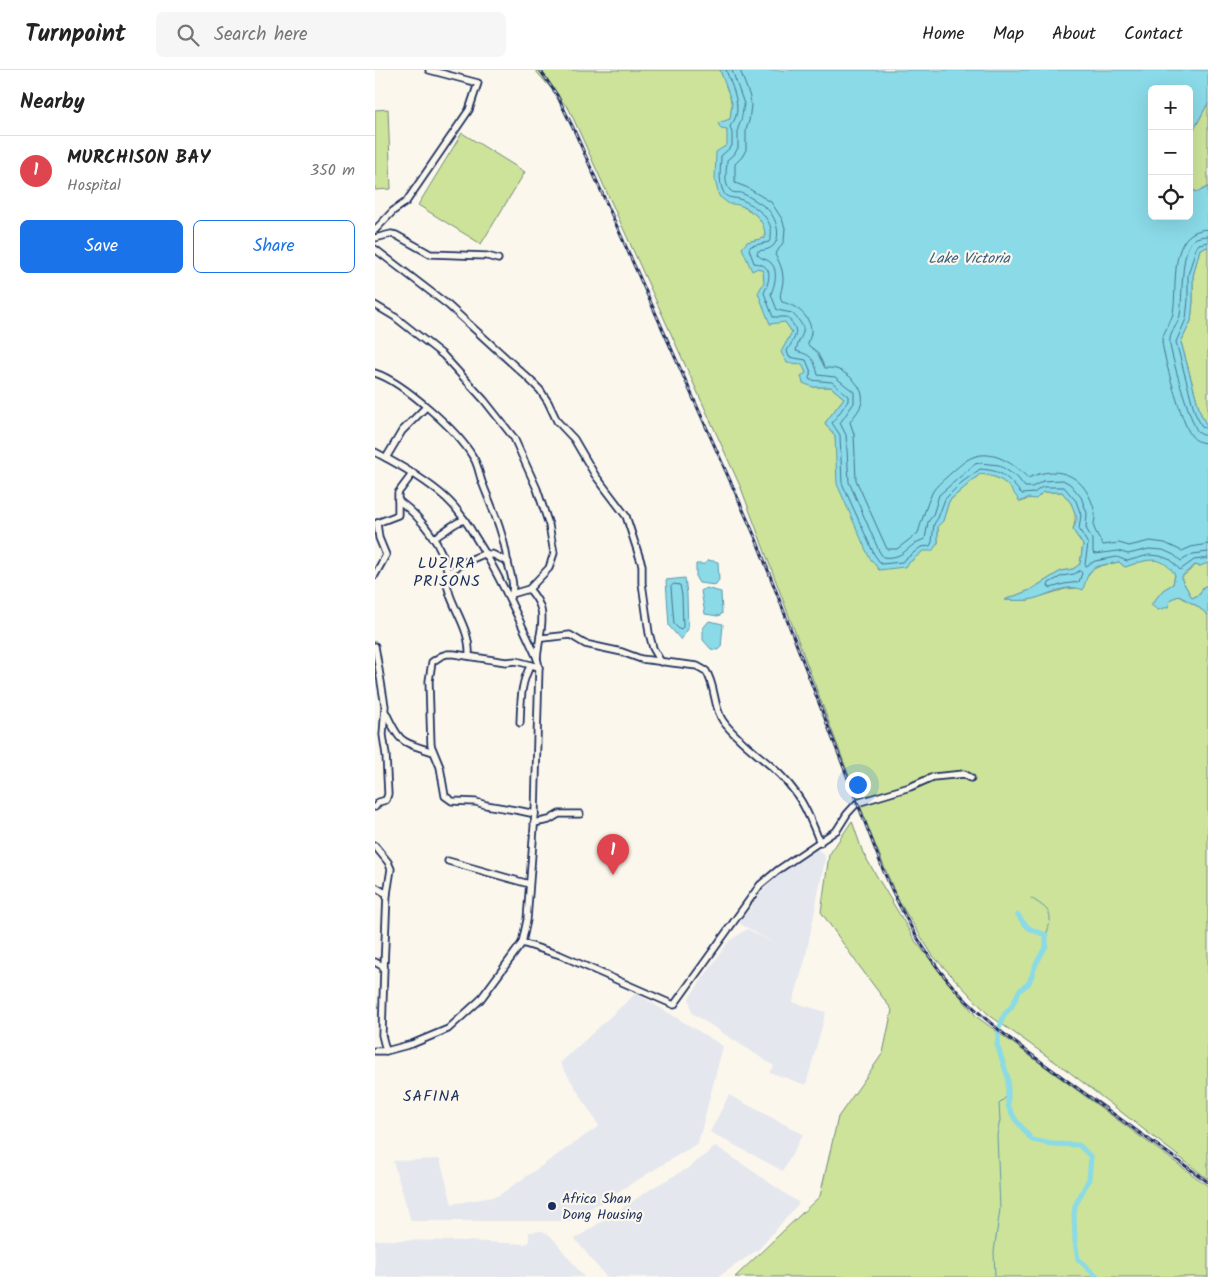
<!DOCTYPE html>
<meta charset="utf-8">
<style>
body{margin:0;font-family:Kalam,sans-serif;background:#f6f6f6;color:#222}
.controls{position:absolute;right:15px;top:15px;display:grid;overflow:hidden;border-radius:8px;box-shadow:0 5px 20px #0002}
.controls button{width:45px;height:45px;display:grid;place-items:center;padding:0;border:0;border-bottom:1px solid #e0e0e0;background:#fff;color:#222;font:25px sans-serif}
.you{position:absolute;left:482px;top:714px;width:18px;height:18px;margin:-12px;border:4px solid #fff;border-radius:50%;background:#1a73e8;box-shadow:0 0 0 8px #1a73e833}
.badge{display:grid;place-items:center;width:32px;height:32px;border-radius:50%;background:#1a73e8;color:#fff;font-size:16px;font-weight:700}
.pin{position:absolute;translate:-50% -41px;filter:drop-shadow(0 1px 2px #0008)}
.pin::after{content:'';position:absolute;top:26px;width:18px;height:15px;background:inherit;clip-path:polygon(0 0,100% 0,50% 100%)}
.list{margin:0;padding:0;list-style:none}
h2{display:flex;justify-content:space-between;align-items:center;height:65px;margin:0;padding:0 20px;font-size:21px}
h2 small{font-size:16px;font-weight:400;color:#767676}
.list li{display:grid;grid-template-columns:32px 1fr auto;gap:15px;align-items:center;box-sizing:border-box;height:70px;padding:0 20px;border-top:1px solid #e0e0e0}
.list b{display:block;font-size:19px;white-space:nowrap}
.list p{margin:0;font-size:16px;white-space:nowrap;color:#767676}
.list em{font-size:16px;font-style:normal;color:#767676}
.actions{display:flex;gap:10px;padding:15px 20px}
.actions a{flex:1;padding:11px 0;border:1px solid #1a73e8;border-radius:8px;text-align:center;font-size:18px;color:#1a73e8}
.actions .main{background:#1a73e8;color:#fff}
.icon{flex:none;width:28px;height:28px;fill:none;stroke:currentColor;stroke-width:2;stroke-linecap:round;stroke-linejoin:round}
.map{position:relative;flex:none;width:833px;height:1207px;overflow:hidden}
header{display:flex;align-items:center;gap:30px;box-sizing:border-box;height:70px;padding:0 25px;background:#fff;border-bottom:1px solid #e0e0e0}
header strong{font-size:24px}
nav{display:flex;gap:28px;margin-inline-start:auto;font-size:18px}
.search{width:350px;height:45px;background:#f6f6f6;display:flex;align-items:center;gap:12px;box-sizing:border-box;padding:0 18px;border-radius:8px;color:#767676;font-size:19px}
main{display:flex}
aside{flex:1;background:#fff}
.map>svg:first-child{display:block}
.built{fill:#e5e7ee}
.green{fill:#cce399;stroke:#74897c}
.water{fill:#8adae7;stroke:#5e96b0}
.lines{fill:none;stroke-linecap:round;stroke-linejoin:round}
.shore{stroke:#477395;stroke-width:1}
.stream{stroke:#5e96b0;stroke-width:1}
.canal{stroke:#8adae7;stroke-width:5}
.street-casing{stroke:#1b2f5e;stroke-width:9}
.street{stroke:#fbf7ec;stroke-width:5.5}
.rail-casing{stroke:#1b2f5e;stroke-width:3}
.rail{stroke:#fbf7ec;stroke-width:1;stroke-dasharray:4;stroke-linecap:butt}
.poi-dot{fill:#1b2f5e;stroke:#fbf7ec;stroke-width:2}
.labels{text-anchor:middle;stroke-width:4.5;stroke-linejoin:round;paint-order:stroke}
.poi-label{font-size:14px;fill:#1b2f5e;stroke:#fbf7ec;text-anchor:start}
.water-label{font-size:15px;font-style:italic;fill:#375a80;stroke:#fbf7ec}
.quarter-label{font-size:16px;letter-spacing:1px;fill:#1b2f5e;stroke:#fbf7ec}
</style>
<header>
<strong>Turnpoint</strong>
<div class="search"><svg class="icon" aria-label="search" viewBox="0 0 24 24"><circle cx="10" cy="10" r="6"/><path d="M15 15l6 6"/></svg>Search here</div>
<nav><a>Home</a><a>Map</a><a>About</a><a>Contact</a></nav>
</header>
<main>
<aside>
<h2>Nearby<small></small></h2>
<ul class="list">
<li><span class="badge" style="background:#e0444e">1</span><div><b>MURCHISON BAY</b><p>Hospital</p></div><em>350 m</em></li>
</ul>
<div class="actions"><a class="main">Save</a><a>Share</a></div>
</aside>
<div class="map">
<svg width="833" height="1207" viewBox="0 0 833 1207">
<rect width="100%" height="100%" fill="#fbf7ec"/>
<filter id="ink" filterUnits="userSpaceOnUse"><feTurbulence type="fractalNoise" baseFrequency=".02" numOctaves="2"/><feDisplacementMap in="SourceGraphic" scale="10" xChannelSelector="R" yChannelSelector="G"/><feConvolveMatrix kernelMatrix="1 2 1 2 8 2 1 2 1" color-interpolation-filters="sRGB"/></filter>
<g filter="url(#ink)">
<g class="built">
<path d="M440,778L449,784L450,789L430,890L418,932L451,942L431,1015L394,1002L399,996L317,943L314,928L354,871L372,859L402,875L364,853L386,823L410,797Z"/>
<path d="M261,923L348,976L323,1073L195,1151H36L18,1091L65,1089L77,1134L123,1126L224,1056L185,993Z"/>
<path d="M354,1025L428,1064L408,1101L335,1062Z"/>
<path d="M341,1076L424,1133L384,1179L343,1207H231L200,1169L279,1117L315,1097Z"/>
<path d="M167,1161L176,1166L209,1207H0V1170L93,1171L149,1174L154,1173V1162Z"/>
</g>
<g class="green">
<path d="M160,0H345C355,25 361,33 352,60L362,133C377,143 392,147 390,168L373,172L383,198L388,201C390,222 405,245 417,262L407,282L427,293L438,317H456L469,328L450,353L460,366L462,384L529,497L548,481L563,473V456L568,450L574,431L605,404C627,406 633,414 646,432L668,422H687C699,436 703,441 698,460L708,475L705,494L698,499L686,501L655,520L630,530H654L690,519L702,518C718,497 718,497 744,492L750,497C771,489 786,483 800,504L798,514L788,520L776,535L804,526L822,536L833,545V1109L693,1001L614,945L558,886L523,830L495,762L366,418L194,39Z"/>
<path d="M833,33V117L823,122L814,119V69Z"/>
<path d="M13,39L16,119L0,120V40Z"/>
<path d="M87,63L150,102L106,174L43,135Z"/>
<path d="M833,177V359L825,342L806,272L816,251L818,231V206L825,179Z"/>
<path d="M829,493H833V515L828,517L825,524L817,528L806,508L821,495L825,496Z"/>
<path d="M477,751L488,783L541,872L602,947L833,1116V1207H360L445,1126L463,1047L508,983L517,940L479,889L446,842L454,785Z"/>
</g>
<g class="water">
<path d="M345,0H833V33L814,69V19H777V146H814V119L823,122L833,117V177L825,179L818,206V231L816,251L806,272L825,342L833,359V493L825,496L820,495L809,504L806,508L817,528L825,524L828,517L833,515V545L822,536L804,526L796,529L793,537L783,540L776,535L788,520L798,514L800,505C786,483 771,490 750,497L744,492C718,497 715,494 708,520C691,512 671,527 653,530C645,531 637,530 629,530L655,520L686,501L698,499L705,494L708,475L698,460L702,448L696,433L687,422H668L661,429L652,428L645,432C633,414 627,406 605,404L574,431L568,451L563,456V473L557,481H548L529,497L504,500L494,487L462,414L460,366L450,353L469,328L456,317H438L428,313L426,306L431,303L427,294L412,293L406,282L417,262L410,252L395,254L383,223L389,212L388,201L383,198L377,201L367,178L372,172L390,168C392,150 372,133 354,134L344,126L340,110L341,82L352,75V60L346,59L343,53L355,49L357,33Z"/>
<path d="M333,490L343,492L344,510L340,515L324,513L321,508V494H330Z"/>
<path d="M310,508L312,524L313,559L306,570L294,556L291,510Z"/>
<path d="M331,518L346,522L347,544L343,546L330,544L326,521Z"/>
<path d="M334,551L348,554L346,578L342,580L336,579L328,570V558Z"/>
</g>
<g class="lines">
<g class="shore">
<path d="M351,0C357,17 370,41 355,56L357,63V76L346,86C346,97 343,110 348,121C351,129 357,127 364,129C380,134 404,153 394,172L376,176L374,179L379,193C399,195 395,209 389,223L398,247H412C426,262 421,265 412,281L414,287L431,290L436,302L434,308L435,310L457,312L473,326V331L457,353L465,365L467,413L499,484L506,494L527,492L546,477L555,476L557,472L559,454L563,448L570,429L586,413L605,399C630,401 631,407 647,424L659,423L667,417H689L701,431L706,445L704,459L713,474L710,494L711,496L720,491L742,487L752,491L774,485L785,486L796,490L805,500L819,490L833,488"/>
<path d="M357,0L369,34L366,51L363,58V78L360,83L352,90C352,98 348,114 355,120C358,124 362,122 366,123C374,126 383,132 390,137C400,144 408,166 398,176C394,180 388,180 383,181L382,184C385,188 387,188 392,190C405,197 400,214 396,224L402,240L417,243C437,263 425,261 421,281C437,285 439,289 443,305L460,307L479,322V333L465,353L471,365L474,412L504,481L508,487C530,490 532,474 550,469L553,452L558,445L564,425L600,394L605,393L624,395L642,407L650,417H657L668,411L688,410L695,414L706,427L712,443L711,458L718,471V482L720,484L743,481L753,484L774,479L788,480L799,485L806,491L818,484L833,482"/>
<path d="M365,0L375,27L376,35L374,51L371,60V80L367,87L360,94V113L371,117L396,132L407,149L410,158L409,171L400,185C406,194 410,205 407,217C406,224 404,225 407,232C421,235 437,247 436,263C435,268 433,272 433,275L442,282L450,298C453,298 458,298 461,299C474,303 490,318 487,332C485,340 479,346 475,352L479,364L481,410L512,479H522L543,463C547,450 551,436 557,423C561,415 570,409 576,403C582,398 590,390 598,387C619,379 640,395 653,408C686,393 712,407 720,443C721,448 718,454 719,458C721,463 726,471 728,475L744,473L754,476L775,471L790,473L807,481L816,477L833,474"/>
<path d="M833,159C792,160 803,216 798,243C796,253 788,261 787,272C789,288 807,354 816,365C820,371 826,373 833,373"/>
<path d="M833,166C828,166 822,167 818,170C805,181 808,228 805,245C803,255 793,264 795,274C796,286 816,354 823,362C826,365 829,365 833,366"/>
<path d="M833,172L824,174L821,178L813,205V230L811,249L801,272L820,343L827,357L833,359"/>
<path d="M705,501L707,503L704,512L689,514L676,518L673,516L674,513L687,506L699,504Z"/>
<path d="M299,514L305,515L307,525L308,557L305,560L299,554L296,517Z"/>
</g>
<g class="stream">
<path d="M656,828C674,840 680,842 671,865"/>
<path d="M620,1207L619,1182L625,1139L622,1065L625,1050L624,1034L633,1025"/>
</g>
<g class="canal">
<path d="M625,956L629,945L637,936L644,921L654,913L661,894L671,876V865C656,860 652,859 643,845"/>
<path d="M624,961L622,974L633,1008V1036L640,1049L657,1070L677,1074L704,1075L716,1087L714,1109L700,1136L699,1144L700,1172L703,1189L722,1207"/>
</g>
<defs>
<g id="street">
<path d="M0,160L18,141L31,132L94,40L103,13L54,0"/>
<path d="M0,168L16,164L21,165L55,184L112,186L123,189"/>
<path d="M0,179L73,235L153,308L165,320L173,332L182,351L199,369L220,405L251,446L267,495V513L274,563L278,578L286,592"/>
<path d="M0,235L20,247L68,285L109,330L139,368L162,419L174,455L179,483L174,498L154,519L137,524"/>
<path d="M0,303C28,312 83,361 98,387C103,394 104,404 107,412C117,438 128,461 132,489C134,500 141,515 136,526"/>
<path d="M0,382C25,395 50,409 71,428C83,439 93,454 101,468C125,506 143,547 162,588L164,597L160,744L152,850L147,873L105,930L73,959L37,974L11,981H0"/>
<path d="M11,388L27,361L51,337"/>
<path d="M23,430C46,447 69,476 73,505"/>
<path d="M58,468C69,464 79,451 90,450"/>
<path d="M113,487L117,484L133,492"/>
<path d="M0,505L11,485L4,468L2,453L23,445V423L38,403"/>
<path d="M154,519C168,535 169,545 165,566"/>
<path d="M0,576L10,636L8,665L11,685L13,724L11,730L4,732L0,737"/>
<path d="M94,586C96,556 73,535 71,507C79,495 98,489 111,483"/>
<path d="M162,588L165,566L168,568L195,565L210,574L247,582L266,589L322,596L331,601C341,616 338,637 348,651C360,668 381,683 396,696C424,721 432,739 445,773"/>
<path d="M11,643C26,675 26,671 58,682"/>
<path d="M145,653C146,633 145,613 156,595"/>
<path d="M160,744L146,741L111,735L101,732L77,731L70,726L65,697L56,675L54,611L57,592L66,586L72,584H79L131,592L141,591L164,597"/>
<path d="M159,753L174,750L184,744H205"/>
<path d="M0,776L13,792L16,799L12,824L9,897L7,965L11,981"/>
<path d="M73,791L154,814"/>
<path d="M0,817L12,824"/>
<path d="M147,873L185,885L299,935L385,815L403,800L462,760L472,744L482,733L535,717L558,707L589,704L596,708"/>
<path d="M0,892L9,897"/>
</g>
</defs>
<use href="#street" class="street-casing"/>
<use href="#street" class="street"/>
<defs>
<path id="rail" d="M165,0L182,25L199,60L381,469L509,802C526,842 546,879 574,912C607,951 650,980 691,1010C738,1044 786,1078 833,1112"/>
</defs>
<use href="#rail" class="rail-casing"/>
<use href="#rail" class="rail"/>
</g>
</g>
<circle class="poi-dot" cx="177" cy="1136" r="5"/>
<g class="labels">
<g class="poi-label">
<text x="187" y="1133">Africa Shan<tspan x="187" dy="16">Dong Housing</tspan></text>
</g>
<g class="water-label">
<text x="594" y="193">Lake Victoria</text>
</g>
<g class="quarter-label">
<text x="72" y="498">LUZIRA<tspan x="72" dy="18">PRISONS</tspan></text>
<text x="57" y="1031">SAFINA</text>
</g>
</g>
</svg>
<div class="controls">
<button>+</button>
<button>−</button>
<button><svg class="icon" aria-label="locate" viewBox="0 0 24 24"><circle cx="12" cy="12" r="6"/><path d="M12 2v4M12 18v4M2 12h4M18 12h4"/></svg></button>
</div>
<div class="you"></div>
<div class="pin badge" style="left:238px;top:805px;background:#e0444e">1</div>
</div>
</main>
